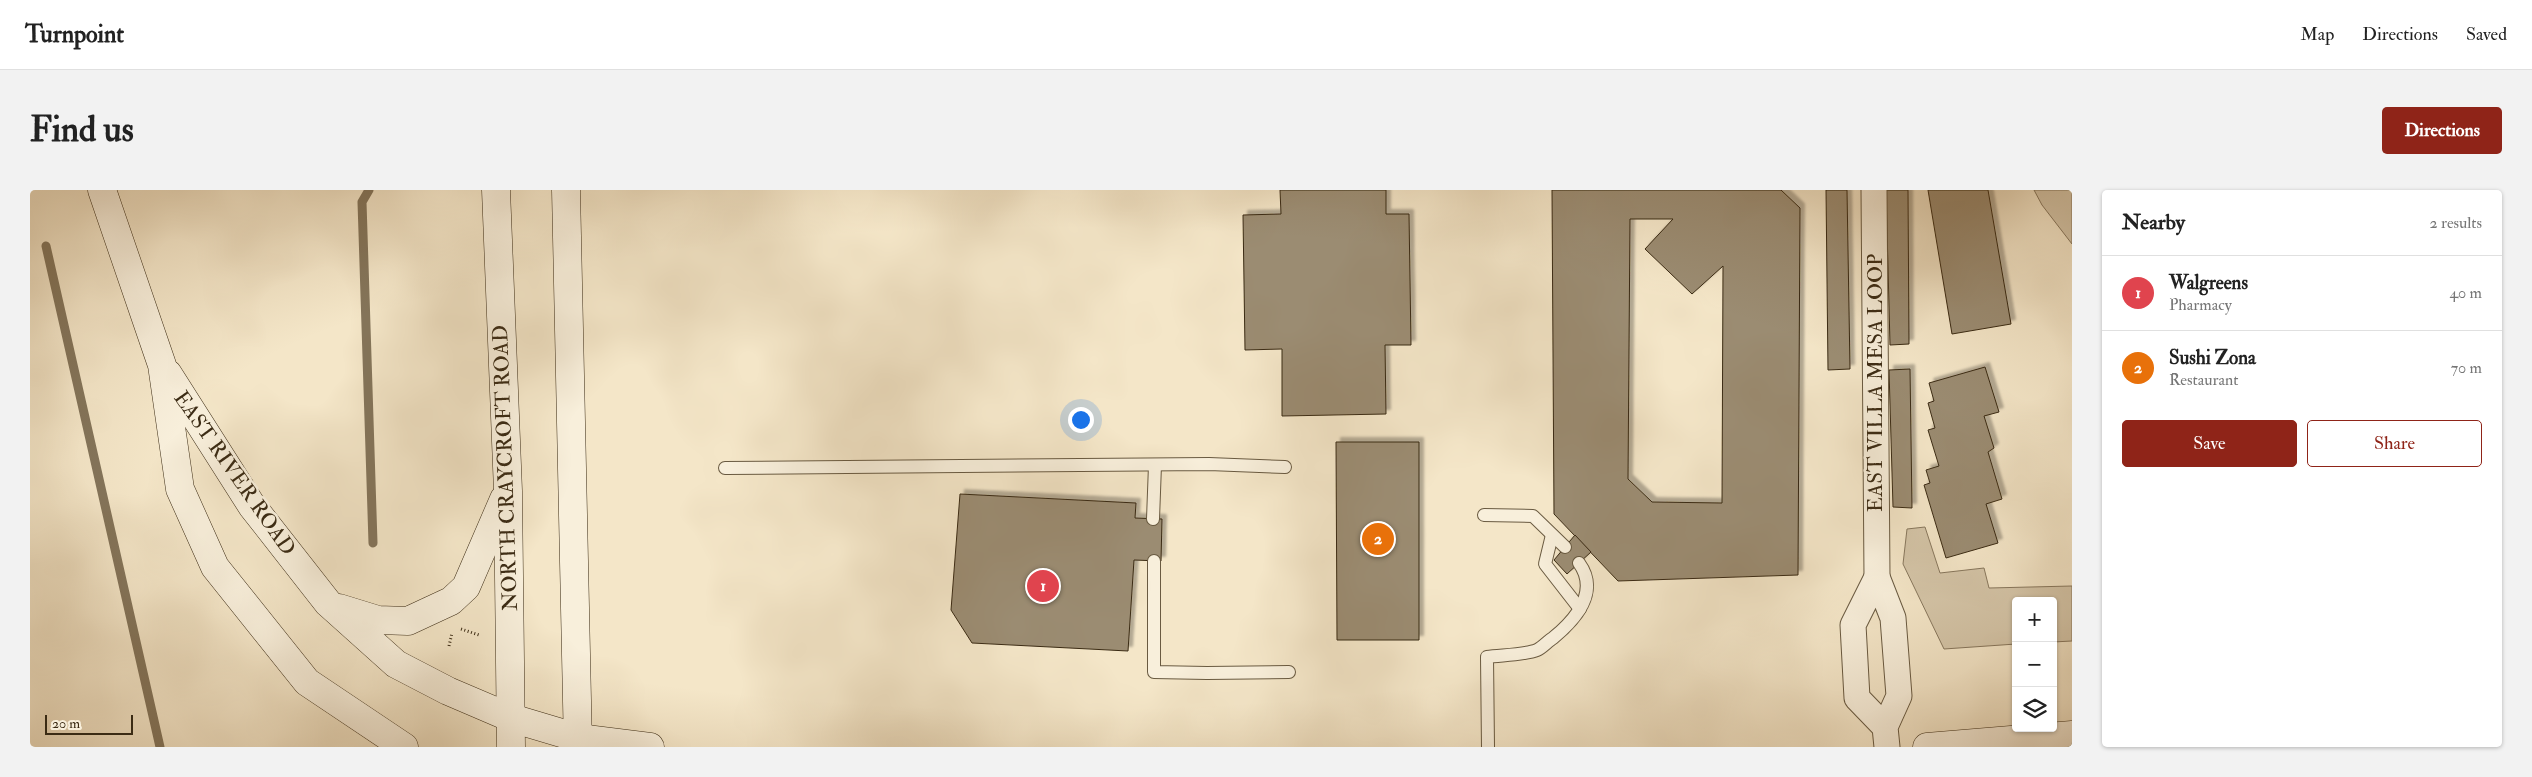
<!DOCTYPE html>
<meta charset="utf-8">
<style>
body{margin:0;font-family:"IM FELL Double Pica",serif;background:#f2f2f2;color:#222}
.controls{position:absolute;right:15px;bottom:15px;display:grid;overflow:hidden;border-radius:5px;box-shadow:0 1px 4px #0004}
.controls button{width:45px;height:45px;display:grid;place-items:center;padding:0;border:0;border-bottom:1px solid #e0e0e0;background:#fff;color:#222;font:25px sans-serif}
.scale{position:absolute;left:15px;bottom:12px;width:88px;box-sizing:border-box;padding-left:5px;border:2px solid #3b2b14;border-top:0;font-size:14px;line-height:18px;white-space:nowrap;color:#3b2b14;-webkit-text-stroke:4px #f8efdb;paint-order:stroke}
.you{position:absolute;left:1050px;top:229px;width:18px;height:18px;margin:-12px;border:4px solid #fff;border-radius:50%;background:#1a73e8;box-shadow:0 0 0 8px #1a73e833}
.badge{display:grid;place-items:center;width:32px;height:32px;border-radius:50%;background:#8f2418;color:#fff;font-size:16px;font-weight:700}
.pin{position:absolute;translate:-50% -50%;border:2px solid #fff;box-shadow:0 1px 5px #0006}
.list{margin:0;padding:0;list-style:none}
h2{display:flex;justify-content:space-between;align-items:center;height:65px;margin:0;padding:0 20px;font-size:21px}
h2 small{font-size:16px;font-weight:400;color:#767676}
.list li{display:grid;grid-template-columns:32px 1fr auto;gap:15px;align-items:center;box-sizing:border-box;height:75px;padding:0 20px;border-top:1px solid #e0e0e0}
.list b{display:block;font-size:19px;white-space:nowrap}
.list p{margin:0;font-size:16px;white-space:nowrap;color:#767676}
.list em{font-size:16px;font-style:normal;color:#767676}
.actions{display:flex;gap:10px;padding:15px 20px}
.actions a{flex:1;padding:11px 0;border:1px solid #8f2418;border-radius:5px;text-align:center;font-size:18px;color:#8f2418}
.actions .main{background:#8f2418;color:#fff}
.icon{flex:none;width:28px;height:28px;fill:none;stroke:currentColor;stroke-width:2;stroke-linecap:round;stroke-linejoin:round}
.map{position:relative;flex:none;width:2042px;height:557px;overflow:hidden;border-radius:5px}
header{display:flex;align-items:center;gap:30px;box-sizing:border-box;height:70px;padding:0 25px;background:#fff;border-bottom:1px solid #e0e0e0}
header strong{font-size:24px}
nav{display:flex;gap:28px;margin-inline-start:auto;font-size:18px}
.intro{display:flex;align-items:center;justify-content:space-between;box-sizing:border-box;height:120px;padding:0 30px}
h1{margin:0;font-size:35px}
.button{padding:12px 22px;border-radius:5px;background:#8f2418;color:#fff;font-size:18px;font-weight:700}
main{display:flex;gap:30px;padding:0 30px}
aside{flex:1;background:#fff;border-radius:5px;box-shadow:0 1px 4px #0004}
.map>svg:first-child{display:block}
.green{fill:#d5c6a9;stroke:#88785e}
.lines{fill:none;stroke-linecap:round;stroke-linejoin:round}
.stream{stroke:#84755b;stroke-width:9}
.building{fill:#9b8c72;stroke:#3b2b14;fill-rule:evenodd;filter:url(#shadow)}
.lane-casing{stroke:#695a41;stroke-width:14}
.street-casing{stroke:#695a41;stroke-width:27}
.secondary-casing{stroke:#3b2b14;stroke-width:29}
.path{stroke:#3b2b14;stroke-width:3;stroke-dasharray:1 2.5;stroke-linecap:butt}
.lane{stroke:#f8efdb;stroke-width:12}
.street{stroke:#f8efdb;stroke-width:25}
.secondary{stroke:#f8efdb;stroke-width:28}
.labels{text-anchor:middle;stroke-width:5;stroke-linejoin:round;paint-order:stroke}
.street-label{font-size:21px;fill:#3b2b14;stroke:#f8efdb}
</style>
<header>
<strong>Turnpoint</strong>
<nav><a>Map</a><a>Directions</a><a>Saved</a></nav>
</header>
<div class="intro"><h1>Find us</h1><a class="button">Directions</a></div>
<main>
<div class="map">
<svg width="2042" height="557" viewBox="0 0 2042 557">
<defs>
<filter id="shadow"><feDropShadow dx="4.5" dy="-4.5" stdDeviation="1" flood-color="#0004"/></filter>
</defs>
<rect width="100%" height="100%" fill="#f4e6c8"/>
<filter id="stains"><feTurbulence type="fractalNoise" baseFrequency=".004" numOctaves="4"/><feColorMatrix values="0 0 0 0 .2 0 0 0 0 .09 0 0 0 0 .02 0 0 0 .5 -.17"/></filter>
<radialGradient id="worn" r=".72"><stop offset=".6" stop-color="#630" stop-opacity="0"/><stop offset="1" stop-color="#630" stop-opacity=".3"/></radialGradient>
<g class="green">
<path d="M2004,0H2042V54L2012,15Z"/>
<path d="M1895,337L1910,383L1954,378L1959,398L2042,396V451L2023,452V411H1986V454L1914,459L1873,374L1877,339Z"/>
</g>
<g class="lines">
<g class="stream">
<path d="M339,0L332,12L343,353"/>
<path d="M16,56L130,557"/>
</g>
</g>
<g class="building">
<path d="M1250,0H1356V24H1379L1381,155H1355L1356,224L1252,226V159L1215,160L1213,25L1251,24Z"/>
<path d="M1522,0H1751L1770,18L1768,385L1588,391L1524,324ZM1600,29H1643L1615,59L1662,104L1693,76L1692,313L1622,312L1598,289Z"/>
<path d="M1796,0H1817L1820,179L1798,180Z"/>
<path d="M1856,0H1878L1879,154L1860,155Z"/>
<path d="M1898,0H1958L1981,134L1922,144Z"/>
<path d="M1955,177L1969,222L1954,226L1964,258L1958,262L1972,309L1956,314L1968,353L1916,368L1894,295L1900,293L1896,280L1909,276L1898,240L1905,238L1898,213L1904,211L1899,193Z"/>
<path d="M1880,179L1882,318L1863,317L1859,180Z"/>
<path d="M1306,252H1389V450H1307Z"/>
<path d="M930,304L1106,313L1105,328L1132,329L1131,371L1104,370L1098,461L942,453L921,420Z"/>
<path d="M1545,345L1561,362L1537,384L1524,370Z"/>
</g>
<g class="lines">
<defs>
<g id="lane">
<path d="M695,278L1179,274L1255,277"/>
<path d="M1454,325L1503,326L1535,357"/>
<path d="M1123,329L1125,275"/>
<path d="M1522,345L1515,374L1550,419"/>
<path d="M1124,371V482L1177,483L1259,482"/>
<path d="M1458,557L1457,467C1470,465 1495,465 1507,460C1512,458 1518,451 1523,448C1545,430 1570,402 1549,373"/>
</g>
<g id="street">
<path d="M1844,0L1847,387"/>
<path d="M1855,537L1827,508L1823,435L1847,387L1863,428L1869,506L1855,537L1857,557"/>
</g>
<g id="secondary">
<path d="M72,0L132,175L150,299L185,377L277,492L374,557"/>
<path d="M466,0L478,301L481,557"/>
<path d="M536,0L548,557"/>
<path d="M138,184L222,316L298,413L366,474L418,501L481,528L548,548L620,557"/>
<path d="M309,418L348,430L378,431L421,411L436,397L474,309"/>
<path d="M1897,557L2042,545"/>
</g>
</defs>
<use href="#lane" class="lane-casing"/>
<use href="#street" class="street-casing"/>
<use href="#secondary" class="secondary-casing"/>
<g class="path">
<path d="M431,439L449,445"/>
<path d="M419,456L422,443"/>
</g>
<use href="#lane" class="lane"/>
<use href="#street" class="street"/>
<use href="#secondary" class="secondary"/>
</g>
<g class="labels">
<g class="street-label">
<text transform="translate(1845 193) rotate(-90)" y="7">EAST VILLA MESA LOOP</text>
<text transform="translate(475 278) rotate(-92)" y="7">NORTH CRAYCROFT ROAD</text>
<text transform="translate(205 283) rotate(55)" y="7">EAST RIVER ROAD</text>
</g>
</g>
<rect width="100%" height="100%" filter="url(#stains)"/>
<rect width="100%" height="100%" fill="url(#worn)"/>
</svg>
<div class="controls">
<button>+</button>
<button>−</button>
<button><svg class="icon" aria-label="layers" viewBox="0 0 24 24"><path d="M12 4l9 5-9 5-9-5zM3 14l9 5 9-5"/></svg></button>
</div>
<div class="scale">20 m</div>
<div class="you"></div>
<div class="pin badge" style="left:1013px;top:396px;background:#e0444e">1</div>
<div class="pin badge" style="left:1348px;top:349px;background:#e8710a">2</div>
</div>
<aside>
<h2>Nearby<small>2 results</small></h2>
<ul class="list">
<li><span class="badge" style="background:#e0444e">1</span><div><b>Walgreens</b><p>Pharmacy</p></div><em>40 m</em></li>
<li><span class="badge" style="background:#e8710a">2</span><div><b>Sushi Zona</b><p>Restaurant</p></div><em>70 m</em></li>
</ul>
<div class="actions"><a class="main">Save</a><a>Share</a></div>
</aside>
</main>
